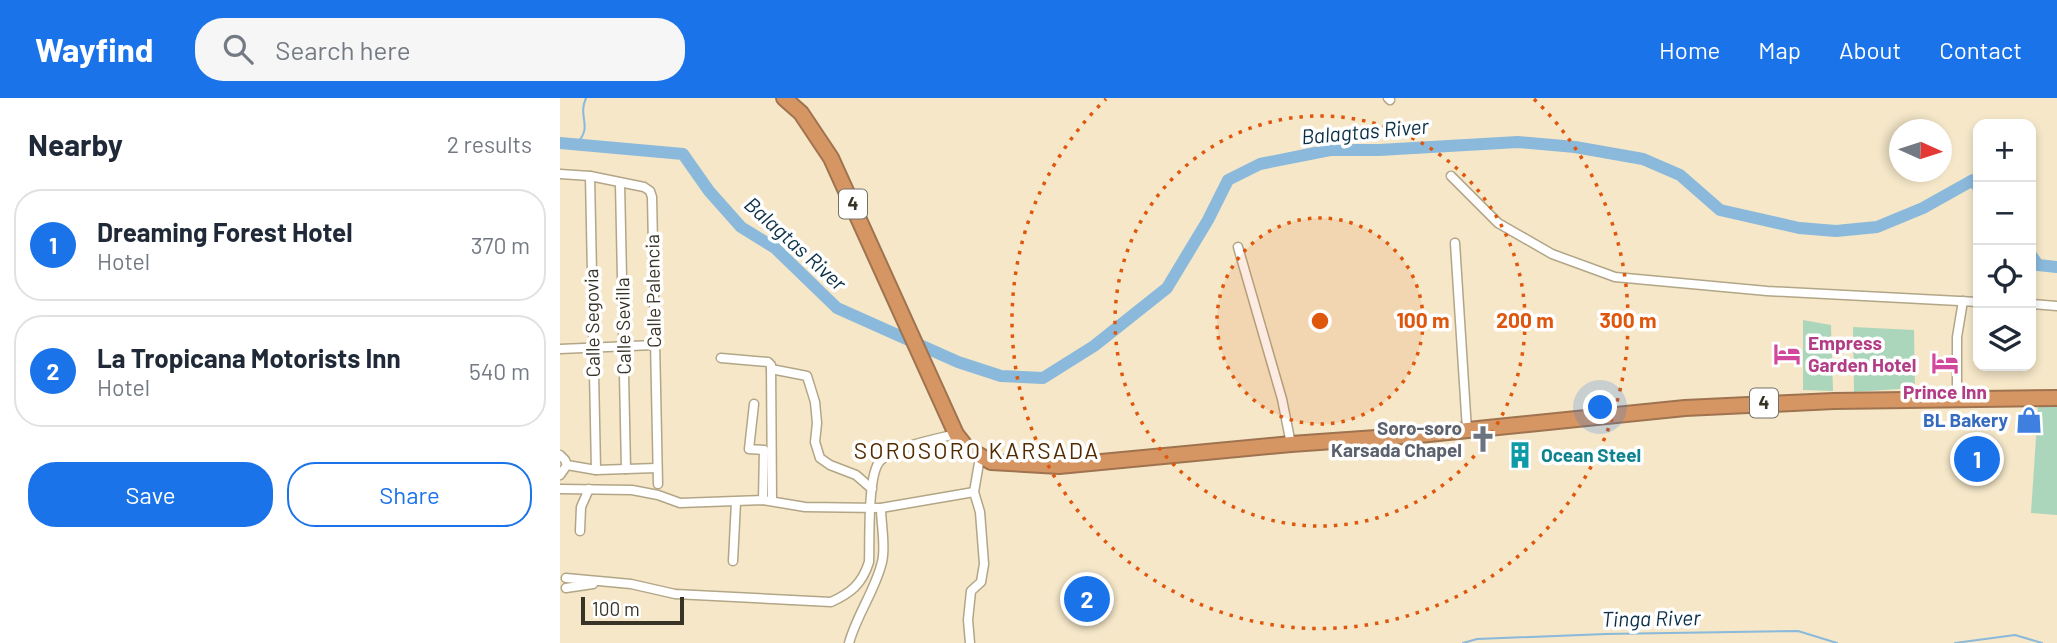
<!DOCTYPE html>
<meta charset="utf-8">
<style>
body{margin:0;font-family:Barlow,sans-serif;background:#f6f6f7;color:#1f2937}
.controls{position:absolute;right:21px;top:21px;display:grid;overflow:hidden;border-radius:14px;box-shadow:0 4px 10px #0003}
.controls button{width:63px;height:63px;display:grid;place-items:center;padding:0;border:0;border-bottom:2px solid #e0e1e3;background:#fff;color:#1f2937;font:35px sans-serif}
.compass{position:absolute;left:1329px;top:21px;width:63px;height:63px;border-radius:50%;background:#fff;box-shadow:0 4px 10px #0003;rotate:93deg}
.scale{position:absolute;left:21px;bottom:18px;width:103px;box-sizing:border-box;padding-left:7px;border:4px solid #383327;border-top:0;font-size:19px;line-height:24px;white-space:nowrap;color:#383327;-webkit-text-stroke:5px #fff;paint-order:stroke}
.you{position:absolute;left:1041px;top:310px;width:24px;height:24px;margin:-18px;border:5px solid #fff;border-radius:50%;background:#1a73e8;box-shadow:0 0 0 10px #1a73e833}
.badge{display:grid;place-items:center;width:46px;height:46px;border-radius:50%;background:#1a73e8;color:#fff;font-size:23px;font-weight:700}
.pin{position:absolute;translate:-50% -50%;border:4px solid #fff;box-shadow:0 2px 7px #0006}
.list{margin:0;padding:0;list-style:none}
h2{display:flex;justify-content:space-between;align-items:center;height:91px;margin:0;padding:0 28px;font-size:30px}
h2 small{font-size:23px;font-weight:400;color:#747a83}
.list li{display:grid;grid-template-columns:46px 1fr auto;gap:21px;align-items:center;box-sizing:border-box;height:112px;margin:0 14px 14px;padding:0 14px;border:2px solid #e0e1e3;border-radius:28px}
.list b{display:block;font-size:26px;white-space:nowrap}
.list p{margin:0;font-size:23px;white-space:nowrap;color:#747a83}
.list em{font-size:23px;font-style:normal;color:#747a83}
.actions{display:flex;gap:14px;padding:21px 28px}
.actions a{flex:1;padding:16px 0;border:2px solid #1a73e8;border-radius:28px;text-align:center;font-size:24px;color:#1a73e8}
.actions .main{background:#1a73e8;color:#fff}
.icon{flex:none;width:38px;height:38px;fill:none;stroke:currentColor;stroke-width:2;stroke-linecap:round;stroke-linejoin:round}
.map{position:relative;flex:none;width:1497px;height:545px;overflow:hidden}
header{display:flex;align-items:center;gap:42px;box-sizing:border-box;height:98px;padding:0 35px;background:#1a73e8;color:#fff}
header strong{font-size:33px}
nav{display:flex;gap:38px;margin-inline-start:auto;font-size:24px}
.search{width:490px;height:63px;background:#f6f6f7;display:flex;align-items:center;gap:18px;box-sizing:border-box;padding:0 24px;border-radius:28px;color:#747a83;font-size:26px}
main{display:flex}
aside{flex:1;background:#fff}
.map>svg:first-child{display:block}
.green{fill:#acd6bb}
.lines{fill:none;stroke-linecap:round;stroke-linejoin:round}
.stream{stroke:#8ab9db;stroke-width:2}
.river{stroke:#8ab9db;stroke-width:12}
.street-casing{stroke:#b2a687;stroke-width:11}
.highway-casing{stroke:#9f734f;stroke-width:18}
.street{stroke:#fff;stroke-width:8}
.highway{stroke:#d69664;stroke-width:14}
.ring{fill:none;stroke:#df570d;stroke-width:3.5;stroke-dasharray:3.5 7}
.labels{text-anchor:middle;stroke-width:7;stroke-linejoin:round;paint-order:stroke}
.shield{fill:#fff;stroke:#747068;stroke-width:2}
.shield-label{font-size:18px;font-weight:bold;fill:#383327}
.street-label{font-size:19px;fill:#383327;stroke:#fff}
.hotel-label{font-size:19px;font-weight:bold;fill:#b23c85;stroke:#fff;text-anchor:start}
.shop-label{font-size:19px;font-weight:bold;fill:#366cbe;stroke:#fff;text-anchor:end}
.worship-label{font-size:19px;font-weight:bold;fill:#5b616d;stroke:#fff;text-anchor:end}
.culture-label{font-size:19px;font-weight:bold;fill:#0d838f;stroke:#fff;text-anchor:start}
.water-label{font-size:21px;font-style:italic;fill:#0a3048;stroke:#fff}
.quarter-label{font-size:23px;letter-spacing:2px;fill:#542b00;stroke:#fff}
.centre{fill:#df570d;stroke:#fff;stroke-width:3.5}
.ring-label{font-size:21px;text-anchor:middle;font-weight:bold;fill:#df570d;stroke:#fff;stroke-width:7;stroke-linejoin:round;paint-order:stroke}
</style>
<header>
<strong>Wayfind</strong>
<div class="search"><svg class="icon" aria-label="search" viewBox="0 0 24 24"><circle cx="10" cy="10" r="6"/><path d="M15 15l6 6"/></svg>Search here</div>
<nav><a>Home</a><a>Map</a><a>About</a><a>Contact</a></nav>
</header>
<main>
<aside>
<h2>Nearby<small>2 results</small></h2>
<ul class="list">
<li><span class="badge">1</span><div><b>Dreaming Forest Hotel</b><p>Hotel</p></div><em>370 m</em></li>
<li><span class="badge">2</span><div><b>La Tropicana Motorists Inn</b><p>Hotel</p></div><em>540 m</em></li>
</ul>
<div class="actions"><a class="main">Save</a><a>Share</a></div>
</aside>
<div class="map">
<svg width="1497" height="545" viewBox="0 0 1497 545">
<rect width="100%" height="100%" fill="#f5e7c8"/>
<g class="green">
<path d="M1243,222L1271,227L1273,293L1243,292Z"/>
<path d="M1293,229L1354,232L1355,290L1294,294Z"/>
<path d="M1478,309H1497V417L1471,415Z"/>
</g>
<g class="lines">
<g class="stream">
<path d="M16,46C34,28 17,20 26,0"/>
<path d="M903,545L917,541L1046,536L1238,533L1277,545"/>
<path d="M1395,545L1455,537L1482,545"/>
</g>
<g class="river">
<path d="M0,45L123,56L149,93L181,129L215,150L277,210L398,264L441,278L483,280L534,248L607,190L648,122L668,82L700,66L770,52H819L958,44L1015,49L1083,61L1120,77L1160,112L1239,130L1276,133L1317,129L1363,110L1413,82L1418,89"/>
<path d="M1471,157L1478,167L1497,169"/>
</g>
<defs>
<g id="street">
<path d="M828,0L830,2"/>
<path d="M0,76L30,78L84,89L90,93L92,99L98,386"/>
<path d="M30,78L36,372"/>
<path d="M891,78L938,125L992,156L1055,179L1207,193L1418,204"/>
<path d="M60,85L66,371"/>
<path d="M895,145L907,332"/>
<path d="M678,149L722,301L731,346"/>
<path d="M1471,206L1497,208"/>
<path d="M0,251L94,247"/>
<path d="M161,260L208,264L211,267L212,402"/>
<path d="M211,271L247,278L255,304L257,325L255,344L260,360L270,367L296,377L312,391"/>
<path d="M1397,302V239L1403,203"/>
<path d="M194,306L189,351L204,352L203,402"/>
<path d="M0,357L5,362L7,367L0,377"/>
<path d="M7,367L36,372L97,370"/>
<path d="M0,391L72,392L98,397L120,405L203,402L245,409L321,410L414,394"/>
<path d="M20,433L21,409L29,391"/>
<path d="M173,463L176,404"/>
<path d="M6,480L71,486L115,496L271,504C291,495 302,486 309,464C310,443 307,377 320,363C333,349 376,341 396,336"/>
<path d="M6,490L33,486"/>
<path d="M289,545C297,516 315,493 322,464C326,449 321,426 321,410"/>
<path d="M410,545L408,522L411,493L421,484L424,466L420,414L414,394L420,359"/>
</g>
<path id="highway" d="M224,0L241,15L271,60L396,336L407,350L431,364L499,368L731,346L859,337L1125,310L1274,303L1497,300"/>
</defs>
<use href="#street" class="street-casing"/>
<use href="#highway" class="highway-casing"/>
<use href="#street" class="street"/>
<use href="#highway" class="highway"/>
</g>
<circle cx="760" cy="223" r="103" fill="#df570d" fill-opacity=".12"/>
<g class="ring">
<circle cx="760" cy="223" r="103"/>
<circle cx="760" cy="223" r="205"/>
<path d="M974 1A308 308 0 1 1 546 1"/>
</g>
<defs>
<symbol id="hotel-bare" viewBox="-9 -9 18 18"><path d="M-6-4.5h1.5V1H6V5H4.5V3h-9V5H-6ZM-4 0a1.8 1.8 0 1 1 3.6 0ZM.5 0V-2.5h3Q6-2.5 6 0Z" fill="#d1479c" stroke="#fff" stroke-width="2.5" paint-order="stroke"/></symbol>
<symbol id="shop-bare" viewBox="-9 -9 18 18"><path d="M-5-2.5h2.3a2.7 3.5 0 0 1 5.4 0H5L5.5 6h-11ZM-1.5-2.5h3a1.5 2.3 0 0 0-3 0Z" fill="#3f7fe0" stroke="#fff" stroke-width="2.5" paint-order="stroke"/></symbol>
<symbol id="church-bare" viewBox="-9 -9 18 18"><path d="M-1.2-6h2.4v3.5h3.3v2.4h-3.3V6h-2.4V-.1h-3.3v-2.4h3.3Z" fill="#6b7280" stroke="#fff" stroke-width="2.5" paint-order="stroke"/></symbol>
<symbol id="building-bare" viewBox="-9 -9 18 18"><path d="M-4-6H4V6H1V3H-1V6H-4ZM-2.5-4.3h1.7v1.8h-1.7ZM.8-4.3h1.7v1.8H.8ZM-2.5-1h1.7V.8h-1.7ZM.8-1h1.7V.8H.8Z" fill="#0f9aa8" stroke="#fff" stroke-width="2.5" paint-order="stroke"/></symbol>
</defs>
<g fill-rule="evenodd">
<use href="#hotel-bare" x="1208" y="237" width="38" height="38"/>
<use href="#hotel-bare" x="1366" y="246" width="38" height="38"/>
<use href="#shop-bare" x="1450" y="303" width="38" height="38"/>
<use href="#church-bare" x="904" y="322" width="38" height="38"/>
<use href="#building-bare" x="941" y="338" width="38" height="38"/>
</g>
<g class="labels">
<g class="shield">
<rect x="279" y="91.5" width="28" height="29" rx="5"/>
<rect x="1190" y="290.5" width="28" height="29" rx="5"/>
</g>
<g class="shield-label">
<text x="293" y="112">4</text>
<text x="1204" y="311">4</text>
</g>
<g class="street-label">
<text transform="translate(93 193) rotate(-91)" y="7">Calle Palencia</text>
<text transform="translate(32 225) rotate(-91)" y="7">Calle Segovia</text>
<text transform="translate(63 228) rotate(-91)" y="7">Calle Sevilla</text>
</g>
<g class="hotel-label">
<text x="1248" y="252">Empress<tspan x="1248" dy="22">Garden Hotel</tspan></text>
<text x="1385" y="301" text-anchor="middle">Prince Inn</text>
</g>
<g class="shop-label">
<text x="1448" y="329">BL Bakery</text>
</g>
<g class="worship-label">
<text x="902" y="337">Soro-soro<tspan x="902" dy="22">Karsada Chapel</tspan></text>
</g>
<g class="culture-label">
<text x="981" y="364">Ocean Steel</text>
</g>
<g class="water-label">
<text transform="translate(805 34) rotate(-5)" y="7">Balagtas River</text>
<text transform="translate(235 146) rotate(42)" y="7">Balagtas River</text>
<text transform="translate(1091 521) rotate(-1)" y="7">Tinga River</text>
</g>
<g class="quarter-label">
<text x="417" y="361">SOROSORO KARSADA</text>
</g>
</g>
<circle cx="760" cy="223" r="10" class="centre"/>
<g class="ring-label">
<text x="863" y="230">100 m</text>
<text x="965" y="230">200 m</text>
<text x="1068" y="230">300 m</text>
</g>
</svg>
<div class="controls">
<button>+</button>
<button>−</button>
<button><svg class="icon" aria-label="locate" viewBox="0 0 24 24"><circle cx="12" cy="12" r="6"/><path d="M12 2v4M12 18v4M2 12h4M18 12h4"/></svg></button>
<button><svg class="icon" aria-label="layers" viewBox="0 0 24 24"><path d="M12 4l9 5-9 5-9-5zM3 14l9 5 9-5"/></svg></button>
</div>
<svg class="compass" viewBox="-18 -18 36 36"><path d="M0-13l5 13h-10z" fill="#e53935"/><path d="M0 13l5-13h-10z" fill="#747a83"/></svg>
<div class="scale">100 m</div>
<div class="you"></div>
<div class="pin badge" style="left:1417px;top:361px">1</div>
<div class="pin badge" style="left:527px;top:501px">2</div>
</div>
</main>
